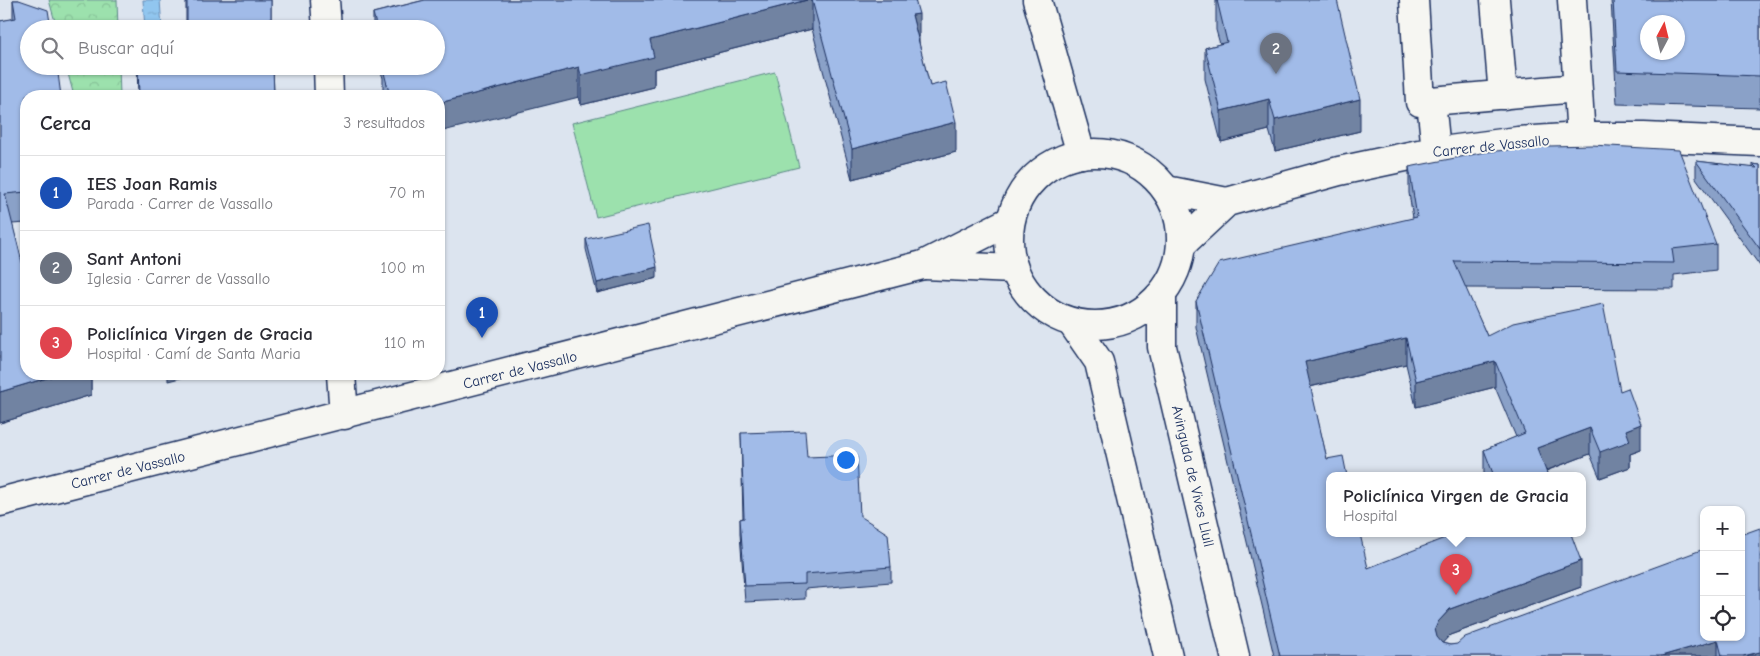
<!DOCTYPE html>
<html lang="es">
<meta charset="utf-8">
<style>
body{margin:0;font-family:"Comic Neue",sans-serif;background:#f2f2f3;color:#2b2b33}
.controls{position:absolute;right:15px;bottom:15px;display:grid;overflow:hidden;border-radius:10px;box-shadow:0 1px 4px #0004}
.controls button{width:45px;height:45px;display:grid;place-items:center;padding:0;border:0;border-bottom:1px solid #e1e1e2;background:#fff;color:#2b2b33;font:25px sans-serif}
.compass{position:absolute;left:1640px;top:15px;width:45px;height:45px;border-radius:50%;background:#fff;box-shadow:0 1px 4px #0004;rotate:7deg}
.you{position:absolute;left:845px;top:459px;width:18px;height:18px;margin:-12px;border:4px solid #fff;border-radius:50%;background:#1a73e8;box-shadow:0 0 0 8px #1a73e833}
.badge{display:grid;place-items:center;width:32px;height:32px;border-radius:50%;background:#7c3aed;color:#fff;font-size:16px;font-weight:700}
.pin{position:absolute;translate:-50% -41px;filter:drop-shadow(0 1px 2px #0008)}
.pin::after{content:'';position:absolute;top:26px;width:18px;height:15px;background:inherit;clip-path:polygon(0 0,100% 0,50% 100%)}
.popup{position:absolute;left:1326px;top:472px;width:260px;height:65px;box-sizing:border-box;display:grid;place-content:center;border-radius:10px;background:#fff;filter:drop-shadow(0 1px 4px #0005);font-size:16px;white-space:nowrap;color:#7c7c81}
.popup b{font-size:19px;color:#2b2b33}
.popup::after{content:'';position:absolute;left:50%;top:100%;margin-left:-10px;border:10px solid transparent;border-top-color:#fff}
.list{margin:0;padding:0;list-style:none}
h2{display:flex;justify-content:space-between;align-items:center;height:65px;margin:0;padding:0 20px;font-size:21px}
h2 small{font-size:16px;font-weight:400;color:#7c7c81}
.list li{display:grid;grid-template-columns:32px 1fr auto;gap:15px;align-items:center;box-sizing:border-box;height:75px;padding:0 20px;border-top:1px solid #e1e1e2}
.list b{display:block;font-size:19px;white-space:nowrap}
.list p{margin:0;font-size:16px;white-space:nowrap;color:#7c7c81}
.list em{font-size:16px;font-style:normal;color:#7c7c81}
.icon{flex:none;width:28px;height:28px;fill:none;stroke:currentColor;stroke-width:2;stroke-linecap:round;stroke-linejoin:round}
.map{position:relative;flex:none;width:1760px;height:656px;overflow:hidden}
.search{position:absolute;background:#fff;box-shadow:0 1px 4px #0004;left:20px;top:20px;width:425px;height:55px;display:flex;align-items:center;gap:12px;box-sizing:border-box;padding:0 18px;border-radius:28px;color:#7c7c81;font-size:19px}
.panel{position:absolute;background:#fff;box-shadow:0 1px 4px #0004;left:20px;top:90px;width:425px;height:290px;border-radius:20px}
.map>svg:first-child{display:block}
.park{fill:url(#park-crowns);stroke:#5c8886}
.pitch{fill:#9ce1ad;stroke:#5c8886}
.water{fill:url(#water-ripples);stroke:#628ab5}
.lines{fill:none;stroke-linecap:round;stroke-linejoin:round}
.minor-casing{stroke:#1b2f5e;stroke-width:31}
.minor{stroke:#f6f6f2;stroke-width:28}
.wall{fill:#8aa1c8;stroke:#1b2f5e}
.shaded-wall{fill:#7183a2;stroke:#1b2f5e}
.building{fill:#a1bbe8;stroke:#1b2f5e;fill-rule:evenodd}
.labels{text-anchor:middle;stroke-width:4;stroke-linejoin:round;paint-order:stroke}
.street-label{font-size:15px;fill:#1b2f5e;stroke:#f6f6f2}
</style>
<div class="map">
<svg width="1760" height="656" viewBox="0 0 1760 656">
<defs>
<pattern id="park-crowns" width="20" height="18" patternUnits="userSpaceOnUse" patternTransform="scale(1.25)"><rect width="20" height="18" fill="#9ce1ad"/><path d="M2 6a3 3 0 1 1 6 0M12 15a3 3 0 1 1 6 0" fill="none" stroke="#86c197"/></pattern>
<pattern id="water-ripples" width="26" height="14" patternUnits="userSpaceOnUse" patternTransform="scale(1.25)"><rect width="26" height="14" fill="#91c6ef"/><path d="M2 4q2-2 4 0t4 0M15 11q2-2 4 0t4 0" fill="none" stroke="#7caacf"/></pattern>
</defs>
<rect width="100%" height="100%" fill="#dce4ef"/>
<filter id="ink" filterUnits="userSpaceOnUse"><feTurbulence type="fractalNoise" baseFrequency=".02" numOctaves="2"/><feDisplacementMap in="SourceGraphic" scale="10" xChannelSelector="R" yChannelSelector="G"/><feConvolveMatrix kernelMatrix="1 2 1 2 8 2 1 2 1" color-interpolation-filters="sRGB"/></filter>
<g filter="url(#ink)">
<g class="park">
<path d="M49,0H117L118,29H57Z"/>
<path d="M66,66H119L120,96H74Z"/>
</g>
<path class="pitch" d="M775,72L799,167L596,217L572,123Z"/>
<path class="water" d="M143,0H160L162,29H145Z"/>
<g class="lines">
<defs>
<g id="minor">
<path d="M325,0L327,29"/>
<path d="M1037,0L1081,154"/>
<path d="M1414,0L1420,102L1577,88"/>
<path d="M1495,0L1503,95"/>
<path d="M1572,0L1581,137"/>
<path d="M328,66L329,96"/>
<path d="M1431,101L1436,151"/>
<circle cx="1095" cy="239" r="86"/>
<path d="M1166,190L1227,202"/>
<path d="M1182,244L1227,202L1339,171L1419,154L1518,141L1581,137H1644L1760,142"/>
<path d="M925,265L1013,269"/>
<path d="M1162,295V347L1235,656"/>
<path d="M1072,323L1099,362L1168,656"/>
<path d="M341,374L344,415"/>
<path d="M0,502L923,265L1010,221"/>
</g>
</defs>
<use href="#minor" class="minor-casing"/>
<use href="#minor" class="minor"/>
</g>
<g class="wall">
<path d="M13,0H19L26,96V223L12,224L25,274L91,374V395L0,423V21L13,19Z"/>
<rect x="186" y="0" width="85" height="29"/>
<path d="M425,0H915L919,44L930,86L956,152L852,179L812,29L654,69V87L581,105L579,97L383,96V78L379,66H436V29H373V13Z"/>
<path d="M1216,0L1360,131L1275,151L1269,130L1221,142L1205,79V48L1220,44L1216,30Z"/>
<path d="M1611,0H1760V108L1617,104Z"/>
<path d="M137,66H273L274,96H138Z"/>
<path d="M1696,161L1753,168V164L1760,165V266L1696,178Z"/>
<path d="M1409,167L1716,244V270L1674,275V289L1465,288L1487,336L1620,391L1641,450L1630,454V467L1600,478L1590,454L1546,471L1548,476H1484V450L1516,437L1495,387L1416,407L1406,364L1310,387L1327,459L1368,568L1581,587L1450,635L1442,643L1450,645L1741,637L1760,656H1274L1196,327V301L1413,218L1409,193Z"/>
<path d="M586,239L657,278L597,293L586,249Z"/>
<path d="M741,433L807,457L860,516L891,567V582L805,589V599L745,602L740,534V519L743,518Z"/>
</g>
<g class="shaded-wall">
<path d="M807,0H812V29L654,69V87L581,105V75L650,40Z"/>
<path d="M919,14V44L912,15Z"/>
<path d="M579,67V97L439,132V103Z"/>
<path d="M1269,99V130L1221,142V111Z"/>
<path d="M1360,99V131L1275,151V120Z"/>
<path d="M956,122V152L852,179V149Z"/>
<path d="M657,267V278L597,293V283Z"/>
<path d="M1406,338V364L1305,388V362Z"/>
<path d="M1495,361V387L1416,407V381Z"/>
<path d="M60,374H91V395L0,423V392Z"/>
<path d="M168,374H196L168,381Z"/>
<path d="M1641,424V450L1630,454V467L1600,478V452L1626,430Z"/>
<path d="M1590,428V454L1537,474V448Z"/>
<path d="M1581,561V587L1450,635L1438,648L1435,629L1438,622L1450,609Z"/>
<path d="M1718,640V656H1661Z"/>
<path d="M1760,652V656H1743Z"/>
</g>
<g class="building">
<path d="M13,0H19L48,10L51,29H29V66H57L61,96H26V192L5,194L25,274H26V374H60L0,392V21L16,18Z"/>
<rect x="187" y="0" width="84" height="29"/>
<path d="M425,0H807L650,40L654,57L581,75L579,67L439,103V96H390L383,69L388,66H436V29H377L373,13Z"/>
<path d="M812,0H915L919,14L912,15L930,86L946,82L956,122L852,149Z"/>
<path d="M1217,0H1337L1360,99L1275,120L1269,99L1221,111L1205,48L1227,42Z"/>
<path d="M1613,0H1760V76L1617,71ZM1648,22H1678V52H1648Z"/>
<path d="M138,66H273L274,96H139Z"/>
<path d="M1592,145L1679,150L1716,244L1672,249L1674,263L1454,261L1487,336L1513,323L1603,304L1620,391L1628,388L1641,424L1626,430L1630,441L1600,452L1590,428L1537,448L1548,476H1494L1484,450L1525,433L1495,361L1416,381L1406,338L1305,362L1327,459L1343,456L1347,476H1330V534H1360L1368,568L1455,534H1571L1581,561L1450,609L1438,622L1435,629L1437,637L1442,643L1450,645L1457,644L1465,637L1704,549V637H1741V532L1746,533L1760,528V652L1743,656H1722L1718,640L1661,656H1280L1196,301L1219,263L1417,217L1409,167L1486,152L1549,146Z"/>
<path d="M1696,161L1757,168L1753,164L1760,165V249Z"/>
<path d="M648,225L657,267L597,283L586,239Z"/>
<path d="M805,431L807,457L857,455L860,516L888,534L891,567L805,574V584L745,586L740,519L744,518L741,433Z"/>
</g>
</g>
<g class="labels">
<g class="street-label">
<text transform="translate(1491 146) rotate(-6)" y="5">Carrer de Vassallo</text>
<text transform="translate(520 370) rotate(-14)" y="5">Carrer de Vassallo</text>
<text transform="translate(128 470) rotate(-14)" y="5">Carrer de Vassallo</text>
<text transform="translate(1193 476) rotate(77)" y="5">Avinguda de Vives Llull</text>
</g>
</g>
</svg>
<div class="controls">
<button>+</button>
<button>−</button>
<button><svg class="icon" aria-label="locate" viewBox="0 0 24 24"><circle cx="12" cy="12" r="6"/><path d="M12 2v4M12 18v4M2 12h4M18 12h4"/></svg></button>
</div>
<svg class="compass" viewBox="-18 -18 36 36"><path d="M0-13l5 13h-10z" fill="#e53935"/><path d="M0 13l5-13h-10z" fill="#7c7c81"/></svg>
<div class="you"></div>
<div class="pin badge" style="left:482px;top:338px;background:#1a4fb4">1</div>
<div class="pin badge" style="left:1276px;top:74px;background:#6b7280">2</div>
<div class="pin badge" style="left:1456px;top:595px;background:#e0444e">3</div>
<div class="popup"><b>Policlínica Virgen de Gracia</b>Hospital</div>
<div class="search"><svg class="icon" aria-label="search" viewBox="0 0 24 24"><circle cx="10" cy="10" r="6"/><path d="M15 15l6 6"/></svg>Buscar aquí</div>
<section class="panel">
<h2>Cerca<small>3 resultados</small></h2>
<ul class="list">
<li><span class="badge" style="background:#1a4fb4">1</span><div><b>IES Joan Ramis</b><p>Parada · Carrer de Vassallo</p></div><em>70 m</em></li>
<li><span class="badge" style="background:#6b7280">2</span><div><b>Sant Antoni</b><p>Iglesia · Carrer de Vassallo</p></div><em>100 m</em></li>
<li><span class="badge" style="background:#e0444e">3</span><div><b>Policlínica Virgen de Gracia</b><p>Hospital · Camí de Santa Maria</p></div><em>110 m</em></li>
</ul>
</section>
</div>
